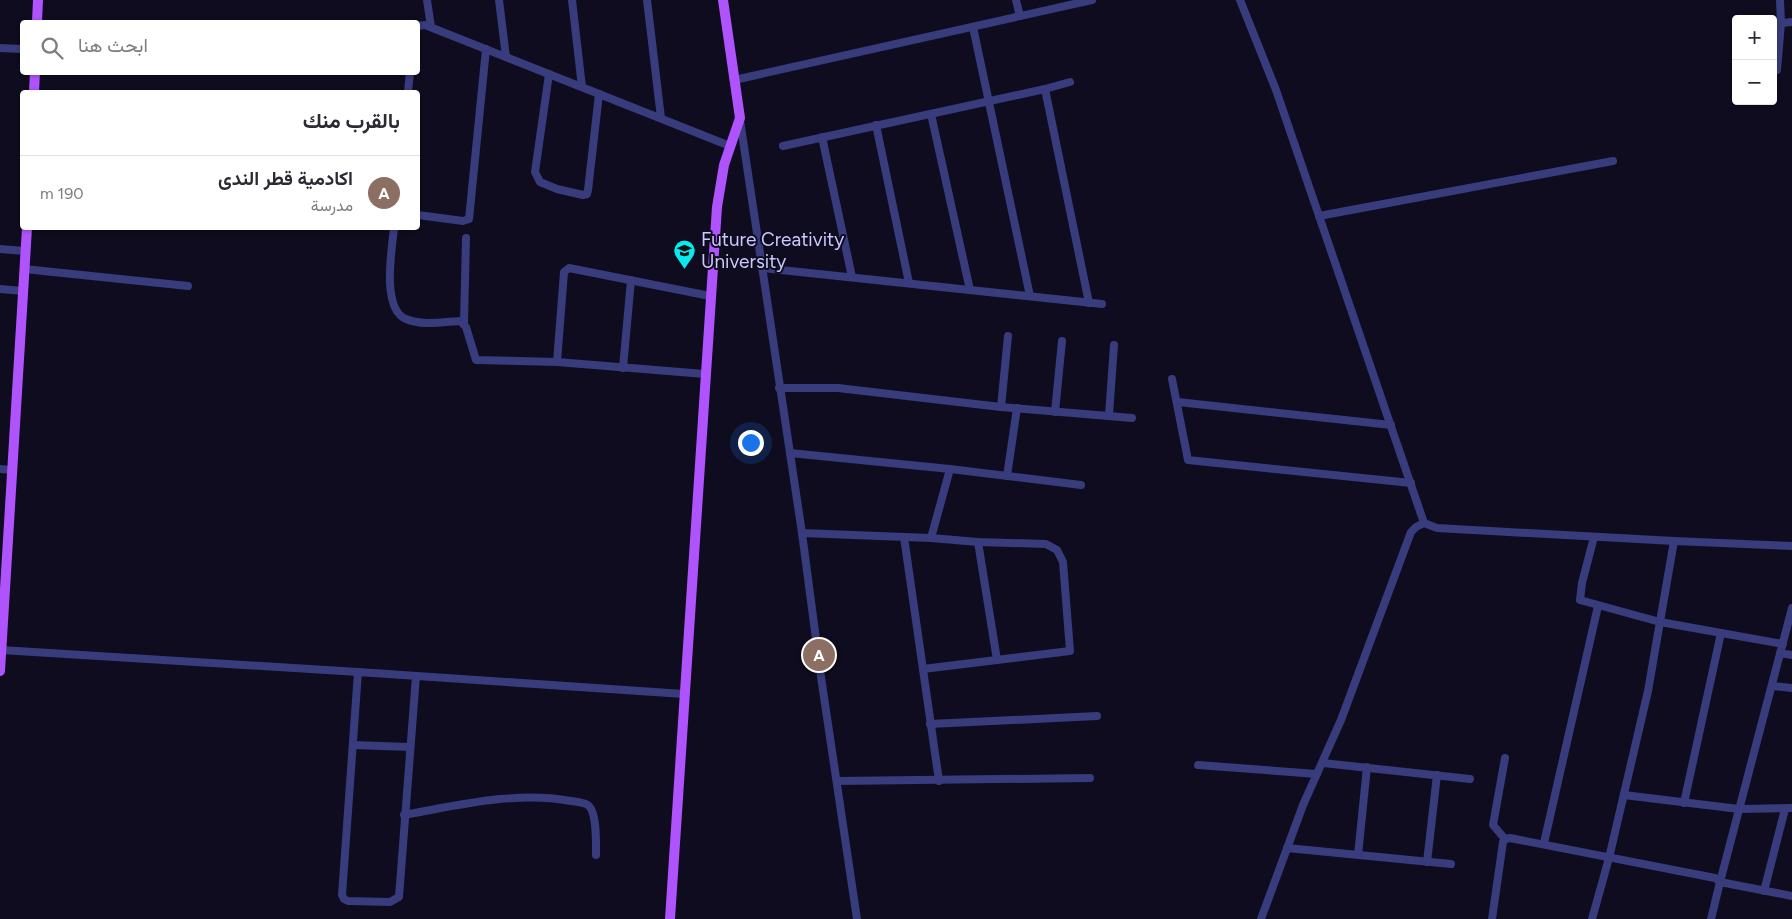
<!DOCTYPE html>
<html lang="ar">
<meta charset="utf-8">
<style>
body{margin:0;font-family:Figtree,Vazirmatn,sans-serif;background:#f7f7f7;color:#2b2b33;direction:rtl}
.controls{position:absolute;right:15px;top:15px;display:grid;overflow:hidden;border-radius:5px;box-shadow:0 1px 4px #0004}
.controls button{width:45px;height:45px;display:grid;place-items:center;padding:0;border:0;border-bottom:1px solid #e1e1e2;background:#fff;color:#2b2b33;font:25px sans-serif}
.you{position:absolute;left:750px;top:442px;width:18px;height:18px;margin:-12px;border:4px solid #fff;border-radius:50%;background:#1a73e8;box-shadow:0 0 0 8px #1a73e833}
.badge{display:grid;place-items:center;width:32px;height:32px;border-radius:50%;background:#ea580c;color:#fff;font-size:16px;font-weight:700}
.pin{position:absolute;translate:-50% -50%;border:2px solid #fff;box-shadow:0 1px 5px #0006}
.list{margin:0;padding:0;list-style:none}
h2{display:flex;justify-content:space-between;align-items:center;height:65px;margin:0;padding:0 20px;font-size:21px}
h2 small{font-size:16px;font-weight:400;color:#7c7c81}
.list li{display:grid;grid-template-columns:32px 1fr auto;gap:15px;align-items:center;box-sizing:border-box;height:75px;padding:0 20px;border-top:1px solid #e1e1e2}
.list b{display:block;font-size:19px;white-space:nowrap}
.list p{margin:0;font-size:16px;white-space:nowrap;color:#7c7c81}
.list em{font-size:16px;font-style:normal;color:#7c7c81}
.icon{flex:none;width:28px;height:28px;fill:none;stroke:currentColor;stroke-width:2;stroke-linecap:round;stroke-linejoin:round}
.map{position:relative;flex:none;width:1792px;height:919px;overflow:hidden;direction:ltr}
.search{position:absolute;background:#fff;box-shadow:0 1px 4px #0004;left:20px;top:20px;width:400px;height:55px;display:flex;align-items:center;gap:12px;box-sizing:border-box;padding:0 18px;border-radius:5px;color:#7c7c81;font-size:19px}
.panel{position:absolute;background:#fff;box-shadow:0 1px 4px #0004;left:20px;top:90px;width:400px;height:140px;border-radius:5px;direction:rtl}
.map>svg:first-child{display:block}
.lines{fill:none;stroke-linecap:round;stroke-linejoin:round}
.minor{stroke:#383b7c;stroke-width:8}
.major{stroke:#af53fc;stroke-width:10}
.labels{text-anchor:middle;stroke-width:4;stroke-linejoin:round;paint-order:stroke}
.poi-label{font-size:19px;fill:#cbcafe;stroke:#0e0c1e;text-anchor:start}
</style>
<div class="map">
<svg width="1792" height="919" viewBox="0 0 1792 919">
<rect width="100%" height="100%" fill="#0e0c1e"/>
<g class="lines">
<g class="minor">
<path d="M427,0L431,27"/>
<path d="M499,0L506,57"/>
<path d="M572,0L582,87"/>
<path d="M647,0L661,118"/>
<path d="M1016,0L1020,16"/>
<path d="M1240,0L1276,90L1424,523L1437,528L1674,541L1792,546"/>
<path d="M1781,23L1792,22"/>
<path d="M418,26L425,25L730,146"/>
<path d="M973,27L1030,296"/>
<path d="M0,48L22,49"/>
<path d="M1777,70L1781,23L1780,0"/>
<path d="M549,74L535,172L540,182L557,189L583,195L587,194L588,190L599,94"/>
<path d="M734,80L1092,0"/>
<path d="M1045,89L1089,303"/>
<path d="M408,92L410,72"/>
<path d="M931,114L970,290"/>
<path d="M740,120L802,533L821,677L857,919"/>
<path d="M876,125L909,283"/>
<path d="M822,137L852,277"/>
<path d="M783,146L1045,89L1070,82"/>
<path d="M418,215L463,221L469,219L486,49"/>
<path d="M1319,216L1613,161"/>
<path d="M394,228C392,248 381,309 406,319C422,326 443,322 460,321L466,327L476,360L557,362"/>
<path d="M0,249L25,251"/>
<path d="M762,268L1102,304"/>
<path d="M24,269L188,286"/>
<path d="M0,289L23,291"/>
<path d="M464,323L466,238"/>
<path d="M623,368L631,280"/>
<path d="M705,374L557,362L564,272L569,268L710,296"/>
<path d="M1172,379L1188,460L1411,483"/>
<path d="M779,388H838L1001,407L1132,418"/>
<path d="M1178,402L1391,425"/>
<path d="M1001,407L1008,336"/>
<path d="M1055,412L1062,341"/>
<path d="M1109,415L1114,345"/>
<path d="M790,453L950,469L1081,485"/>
<path d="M0,469L12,470"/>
<path d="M1007,476L1017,408"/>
<path d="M802,533L931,538L978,542L1046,544L1057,550L1063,562L1070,651L923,669"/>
<path d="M904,537L939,781"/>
<path d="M1594,537L1582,583L1580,600L1660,622L1783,644"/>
<path d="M931,538L950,469"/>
<path d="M978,542L997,660"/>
<path d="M1792,608L1720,882L1792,896"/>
<path d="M1,650L358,672"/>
<path d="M1780,653L1792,655"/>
<path d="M416,676L399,897L390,902L348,901L344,899L342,895L358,672L684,694"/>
<path d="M1772,686L1792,688"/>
<path d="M930,724L1097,716"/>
<path d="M353,745L410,747"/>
<path d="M1505,758L1493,825L1505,839"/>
<path d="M1323,763L1470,779"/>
<path d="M1198,765L1317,774"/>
<path d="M837,781L1090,778"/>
<path d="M1624,795L1739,809L1792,808"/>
<path d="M1684,803L1721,633"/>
<path d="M404,815C460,805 514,791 571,801C577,802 585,802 589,806C597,814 596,843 596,855"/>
<path d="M1544,843L1598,606"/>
<path d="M1287,848L1451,864"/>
<path d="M1358,855L1367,767"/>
<path d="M1427,862L1437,775"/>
<path d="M1764,891L1785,809"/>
<path d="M1261,919L1303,805L1341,720L1411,532L1416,527L1424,523"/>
<path d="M1492,919L1503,842L1505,839L1510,838L1715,878L1720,882L1711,919"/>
<path d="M1592,919L1609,858L1648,691L1674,541"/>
</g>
<g class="major">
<path d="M37,22L38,0"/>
<path d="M34,92L35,72"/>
<path d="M0,671L27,228"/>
<path d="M670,919L717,207L724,165L740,118L723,0"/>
</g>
</g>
<defs>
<symbol id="university-pin" viewBox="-11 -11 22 30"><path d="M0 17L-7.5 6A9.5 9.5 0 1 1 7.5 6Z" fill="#05ebef" stroke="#0e0c1e"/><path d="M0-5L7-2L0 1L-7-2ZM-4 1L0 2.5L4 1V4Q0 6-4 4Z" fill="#111"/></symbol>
</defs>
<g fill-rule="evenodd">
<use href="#university-pin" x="672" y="238" width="25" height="34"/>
</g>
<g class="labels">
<g class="poi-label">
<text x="701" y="246">Future Creativity<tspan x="701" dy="22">University</tspan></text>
</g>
</g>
</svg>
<div class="controls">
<button>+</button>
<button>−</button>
</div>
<div class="you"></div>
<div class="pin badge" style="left:819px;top:655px;background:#8d6e63">A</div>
<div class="search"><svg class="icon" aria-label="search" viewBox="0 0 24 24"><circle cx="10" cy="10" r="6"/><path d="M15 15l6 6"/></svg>ابحث هنا</div>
<section class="panel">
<h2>بالقرب منك<small></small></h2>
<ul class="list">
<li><span class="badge" style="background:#8d6e63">A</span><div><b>اكادمية قطر الندى</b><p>مدرسة</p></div><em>190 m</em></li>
</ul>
</section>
</div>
